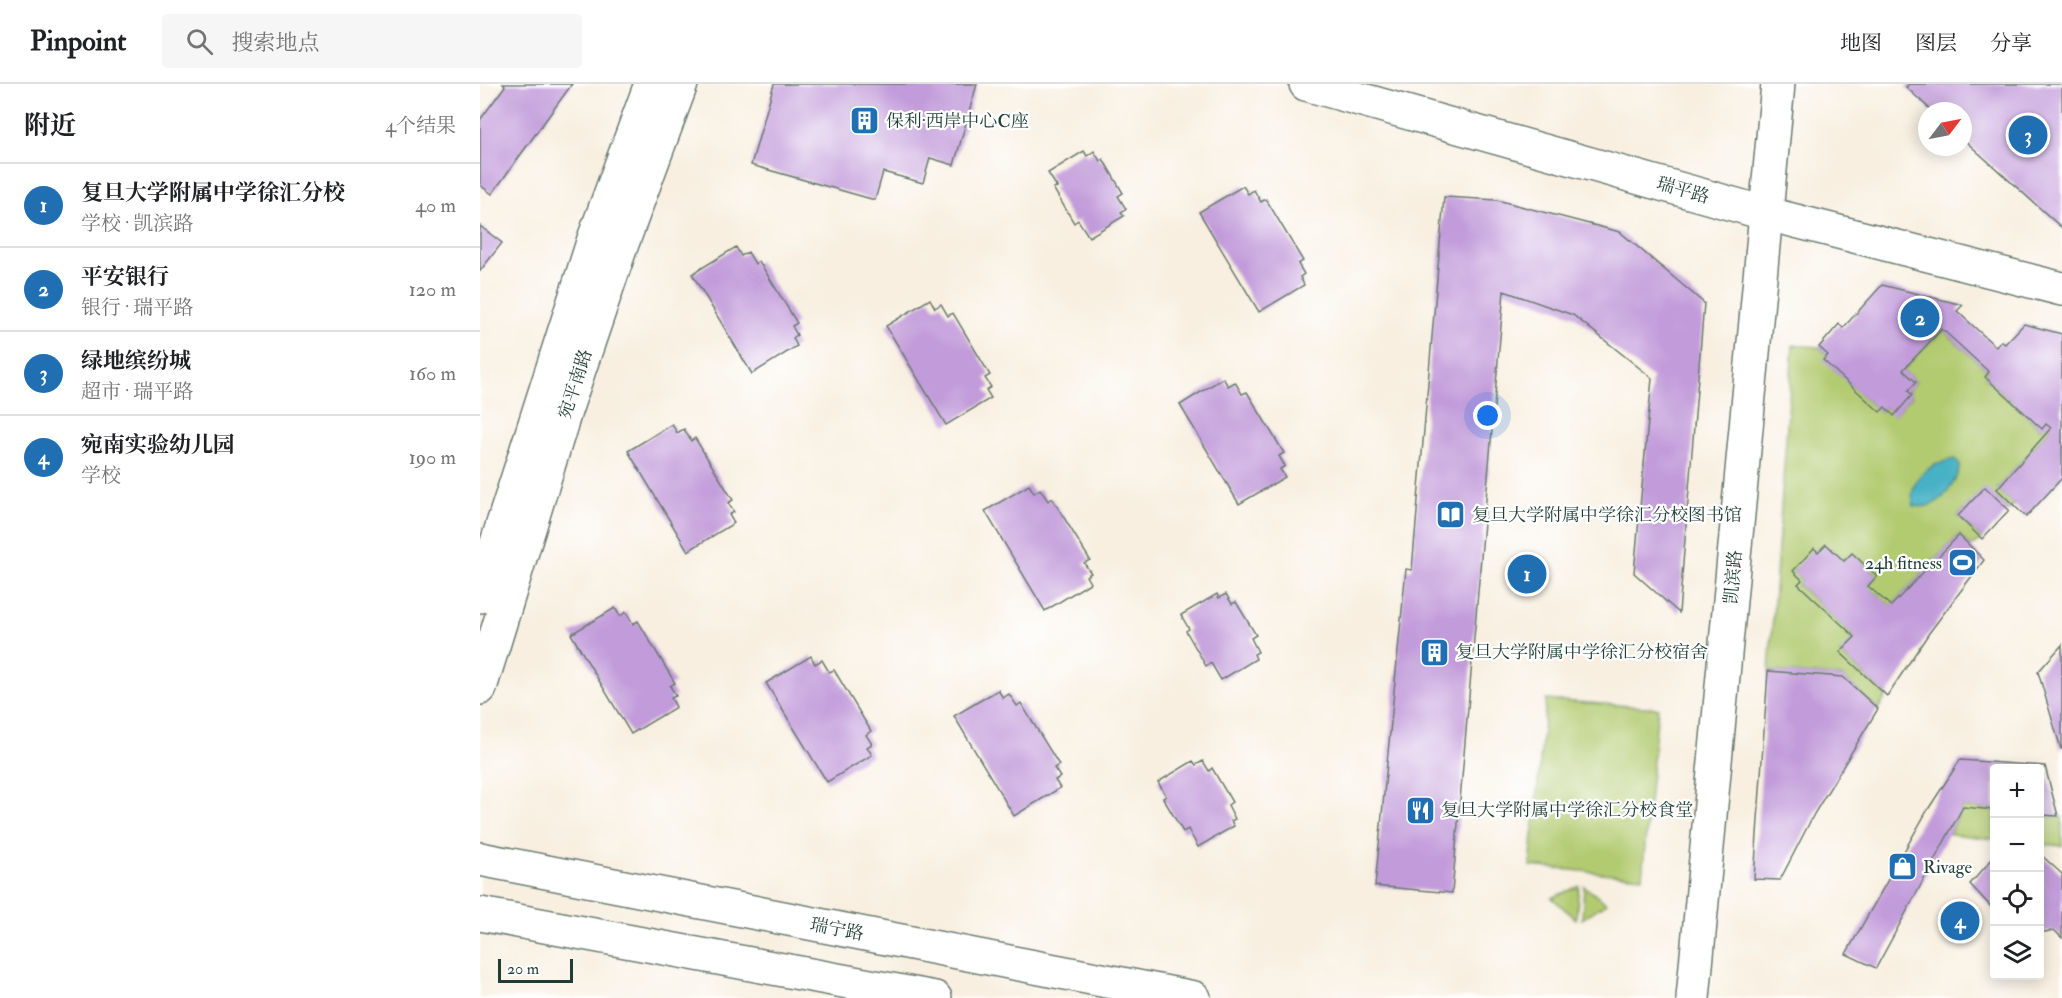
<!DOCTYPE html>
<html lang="zh">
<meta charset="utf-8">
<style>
body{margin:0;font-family:"IM FELL Double Pica","Noto Serif SC",serif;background:#f6f6f6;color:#202124}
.controls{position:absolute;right:18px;bottom:18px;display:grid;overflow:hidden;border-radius:6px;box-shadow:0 3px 15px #0003}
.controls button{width:54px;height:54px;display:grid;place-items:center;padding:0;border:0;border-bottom:2px solid #e0e0e0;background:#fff;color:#202124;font:30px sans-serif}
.compass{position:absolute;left:1438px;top:18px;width:54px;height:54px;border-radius:50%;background:#fff;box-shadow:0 3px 15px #0003;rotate:58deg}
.scale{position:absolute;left:18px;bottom:15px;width:75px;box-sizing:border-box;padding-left:6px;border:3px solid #1f3d34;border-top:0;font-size:16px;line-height:21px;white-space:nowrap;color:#1f3d34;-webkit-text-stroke:4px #fff;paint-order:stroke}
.you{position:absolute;left:1008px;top:332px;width:21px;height:21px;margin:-15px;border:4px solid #fff;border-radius:50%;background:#1a73e8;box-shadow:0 0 0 9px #1a73e833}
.badge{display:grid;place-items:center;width:39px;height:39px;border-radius:50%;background:#1f6fb2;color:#fff;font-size:20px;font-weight:700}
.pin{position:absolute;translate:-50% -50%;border:3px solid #fff;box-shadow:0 2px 6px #0006}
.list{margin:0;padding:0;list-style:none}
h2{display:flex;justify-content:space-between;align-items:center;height:78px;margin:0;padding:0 24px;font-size:26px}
h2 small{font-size:20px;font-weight:400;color:#757577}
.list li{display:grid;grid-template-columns:39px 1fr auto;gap:18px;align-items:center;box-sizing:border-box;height:84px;padding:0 24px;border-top:2px solid #e0e0e0}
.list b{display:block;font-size:22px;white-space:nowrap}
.list p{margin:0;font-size:20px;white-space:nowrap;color:#757577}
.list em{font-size:20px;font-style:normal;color:#757577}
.icon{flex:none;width:33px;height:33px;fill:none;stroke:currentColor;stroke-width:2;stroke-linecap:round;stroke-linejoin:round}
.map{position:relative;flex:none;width:1582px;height:914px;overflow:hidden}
header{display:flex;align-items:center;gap:36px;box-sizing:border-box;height:84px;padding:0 30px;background:#fff;border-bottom:2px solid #e0e0e0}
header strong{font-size:28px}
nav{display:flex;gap:33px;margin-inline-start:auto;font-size:21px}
.search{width:420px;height:54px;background:#f6f6f6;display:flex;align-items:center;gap:15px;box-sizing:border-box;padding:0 21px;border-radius:6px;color:#757577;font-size:22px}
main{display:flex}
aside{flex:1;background:#fff}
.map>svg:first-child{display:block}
.green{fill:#b2cb71;stroke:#688452;stroke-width:1.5}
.water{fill:#46b1c5;stroke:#32777c;stroke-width:1.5}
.building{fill:#c29cda}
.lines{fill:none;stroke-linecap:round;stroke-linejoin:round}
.minor-casing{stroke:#6b7b70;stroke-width:36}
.major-casing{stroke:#6b7b70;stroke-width:36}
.minor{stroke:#fff;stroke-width:33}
.major{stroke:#fff;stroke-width:33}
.labels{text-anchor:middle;stroke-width:4.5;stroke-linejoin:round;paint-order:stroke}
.poi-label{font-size:18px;fill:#1f3d34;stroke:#fff;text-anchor:start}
.street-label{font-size:18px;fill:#1f3d34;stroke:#fff}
</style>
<header>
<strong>Pinpoint</strong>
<div class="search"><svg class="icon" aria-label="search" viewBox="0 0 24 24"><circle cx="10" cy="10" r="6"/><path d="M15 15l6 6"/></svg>搜索地点</div>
<nav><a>地图</a><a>图层</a><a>分享</a></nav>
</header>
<main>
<aside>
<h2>附近<small>4个结果</small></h2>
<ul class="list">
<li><span class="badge">1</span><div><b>复旦大学附属中学徐汇分校</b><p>学校 · 凯滨路</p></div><em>40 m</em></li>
<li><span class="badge">2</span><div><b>平安银行</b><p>银行 · 瑞平路</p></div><em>120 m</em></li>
<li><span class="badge">3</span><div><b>绿地缤纷城</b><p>超市 · 瑞平路</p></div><em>160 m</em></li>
<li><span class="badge">4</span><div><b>宛南实验幼儿园</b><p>学校</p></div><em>190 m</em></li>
</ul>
</aside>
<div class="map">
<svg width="1582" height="914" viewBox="0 0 1582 914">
<rect width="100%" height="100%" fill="#fff"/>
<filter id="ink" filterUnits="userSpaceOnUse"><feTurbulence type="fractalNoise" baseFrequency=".0167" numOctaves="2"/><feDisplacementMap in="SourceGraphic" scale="12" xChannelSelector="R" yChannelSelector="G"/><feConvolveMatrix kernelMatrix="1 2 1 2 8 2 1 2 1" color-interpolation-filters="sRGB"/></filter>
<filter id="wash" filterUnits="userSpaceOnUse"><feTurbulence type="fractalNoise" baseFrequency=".008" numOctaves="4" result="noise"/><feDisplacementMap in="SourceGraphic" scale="24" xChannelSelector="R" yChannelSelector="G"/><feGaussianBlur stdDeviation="1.35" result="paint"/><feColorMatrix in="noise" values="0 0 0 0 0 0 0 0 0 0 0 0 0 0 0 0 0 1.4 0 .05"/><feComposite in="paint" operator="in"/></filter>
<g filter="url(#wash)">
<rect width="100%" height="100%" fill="#f8efe0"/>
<g class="green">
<path d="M1462,245L1509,288L1505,293L1561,345L1566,340L1571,344L1517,405L1534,421L1529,426L1505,404L1478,432L1502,455L1491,463L1479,451L1411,522L1388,502L1397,491L1372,469L1364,477L1345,460L1313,487L1322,496L1318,501L1375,553L1360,569L1407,612L1398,625L1363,593L1289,587L1313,261L1339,263L1348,271L1344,276L1400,328L1405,323L1414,331L1432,312L1428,307L1436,298L1423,286Z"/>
<path d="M1066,616L1178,624L1162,793L1050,782Z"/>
<path d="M1483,723L1514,726V755L1469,750Z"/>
<path d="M1560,731L1582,733V762L1560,760Z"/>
<path d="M1099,802L1096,835L1072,814Z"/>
<path d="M1104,802L1126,819L1102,835Z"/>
</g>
<path class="water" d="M1475,375L1480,382C1474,403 1459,427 1434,422C1426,395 1451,379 1475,375Z"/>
<g id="blocks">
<g class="building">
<path d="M23,0H92L12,110L0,101V36L25,2Z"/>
<path d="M294,0H497L474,81L450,74L443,99L403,88L395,116L271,81Z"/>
<path d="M1429,0H1582V144L1483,55V27H1452L1426,3Z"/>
<path d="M604,67L607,72L614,67L620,77L623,75L643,109L638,112L646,125L641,128L644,132L609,153L598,136L594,139L573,104L577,103L568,89Z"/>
<path d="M763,102L768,110L774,106L781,118L786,115L823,177L818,180L824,190L820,193L824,201L779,228L719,128Z"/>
<path d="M964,113L1017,116L1140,148L1224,219L1199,529L1154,489L1172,294L1093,231L1024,207L972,809L895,802L926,485L932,486Z"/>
<path d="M0,142L22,159L0,187Z"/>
<path d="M256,163L261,172L268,168L275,180L279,177L317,239L312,242L317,251L313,254L317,262L272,290L212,190Z"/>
<path d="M1402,201L1483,221L1477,227L1516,263L1521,257L1525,260L1544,240L1582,250V394L1546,433L1517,405L1571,344L1566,340L1562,345L1505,293L1509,288L1462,245L1423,286L1436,298L1428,307L1432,311L1414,332L1405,323L1400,328L1343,276L1348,271L1339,263L1359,240L1363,244Z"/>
<path d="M450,215L455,224L461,220L468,232L473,229L510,291L505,294L511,303L506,306L511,314L466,341L406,242Z"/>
<path d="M743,294L748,302L755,298L762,310L767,308L804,369L799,372L805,382L800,385L805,393L759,420L700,321Z"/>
<path d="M192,340L197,349L204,345L211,357L215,354L253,416L248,419L254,428L249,431L254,439L208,467L148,367Z"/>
<path d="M549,401L554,409L560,405L568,417L572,414L610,476L604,479L611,489L606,492L610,499L565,527L505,427Z"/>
<path d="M1505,403L1529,426L1502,455L1478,432Z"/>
<path d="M1479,451L1504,476L1449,549L1407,612L1360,568L1375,553L1318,500L1322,496L1313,487L1334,464L1338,468L1346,460L1364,477L1372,469L1397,492L1388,502L1411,522Z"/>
<path d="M737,510L739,514L746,510L752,520L756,518L776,551L771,554L778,568L774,570L776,575L741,596L731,579L726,582L706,547L709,545L701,531Z"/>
<path d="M135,524L140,532L146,528L153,540L158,537L195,599L190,602L196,612L191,614L196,623L151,650L91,550Z"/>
<path d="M1582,561V665H1581L1558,588Z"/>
<path d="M331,572L335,580L342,576L349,588L354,586L391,647L386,651L392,660L387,663L392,671L347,698L286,599Z"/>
<path d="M1288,587L1363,593L1398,625L1334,730L1300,796L1274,795Z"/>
<path d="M518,606L523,614L529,610L537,622L541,619L579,681L574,684L580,693L575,696L580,704L534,732L474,632Z"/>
<path d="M1480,676L1565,682L1578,732L1560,731V684H1514V726L1483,723L1396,884L1366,870L1447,727Z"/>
<path d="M713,677L716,681L723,677L729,687L732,684L752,718L748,721L755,735L751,737L754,742L718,763L708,745L703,748L683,714L686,712L678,698Z"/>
<path d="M1560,770L1582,790V854L1574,846L1560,849Z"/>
<path d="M1514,773V826L1490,800Z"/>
</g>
</g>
</g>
<g filter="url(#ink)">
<use href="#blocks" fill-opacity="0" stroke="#6b7b70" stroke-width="1.5"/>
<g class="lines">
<defs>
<g id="minor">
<path d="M826,0L1288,130L1582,205"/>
<path d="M0,775L714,914"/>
<path d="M0,830L455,914"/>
<path d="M1213,914L1298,0"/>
</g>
<g id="major">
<path d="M0,512L114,155L171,0"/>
<path d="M0,604L86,324L140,165L201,0"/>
</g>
</defs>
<use href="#minor" class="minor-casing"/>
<use href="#major" class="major-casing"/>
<use href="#minor" class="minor"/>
<use href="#major" class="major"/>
</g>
</g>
<defs>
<symbol id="building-square" viewBox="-11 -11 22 22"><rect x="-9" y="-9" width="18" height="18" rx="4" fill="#1f6fb2" stroke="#fff"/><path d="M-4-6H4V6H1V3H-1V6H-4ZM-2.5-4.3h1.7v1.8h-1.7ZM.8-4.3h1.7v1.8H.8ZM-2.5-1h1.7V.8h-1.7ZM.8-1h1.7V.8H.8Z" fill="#fff"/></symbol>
<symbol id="library-square" viewBox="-11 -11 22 22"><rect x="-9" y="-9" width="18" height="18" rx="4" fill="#1f6fb2" stroke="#fff"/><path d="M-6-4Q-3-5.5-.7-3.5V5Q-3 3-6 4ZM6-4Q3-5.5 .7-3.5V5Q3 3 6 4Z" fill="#fff"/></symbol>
<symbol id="stadium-square" viewBox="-11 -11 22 22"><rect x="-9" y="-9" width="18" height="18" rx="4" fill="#1f6fb2" stroke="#fff"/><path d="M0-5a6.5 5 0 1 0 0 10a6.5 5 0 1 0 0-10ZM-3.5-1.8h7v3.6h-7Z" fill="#fff"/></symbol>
<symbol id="restaurant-square" viewBox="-11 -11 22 22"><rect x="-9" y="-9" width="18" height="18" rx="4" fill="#1f6fb2" stroke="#fff"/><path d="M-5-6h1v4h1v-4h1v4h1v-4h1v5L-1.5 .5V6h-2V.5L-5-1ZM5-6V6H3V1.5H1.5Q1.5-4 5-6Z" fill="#fff"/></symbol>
<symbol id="shop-square" viewBox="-11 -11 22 22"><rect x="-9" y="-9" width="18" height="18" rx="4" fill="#1f6fb2" stroke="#fff"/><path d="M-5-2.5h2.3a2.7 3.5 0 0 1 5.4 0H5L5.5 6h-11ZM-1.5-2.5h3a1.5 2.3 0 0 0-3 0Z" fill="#fff"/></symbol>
</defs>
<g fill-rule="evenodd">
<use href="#building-square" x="368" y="20" width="33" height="33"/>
<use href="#library-square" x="954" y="414" width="33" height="33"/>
<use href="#stadium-square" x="1466" y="462" width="33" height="33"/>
<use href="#building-square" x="938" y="552" width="33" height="33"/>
<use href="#restaurant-square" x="924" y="710" width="33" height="33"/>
<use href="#shop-square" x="1406" y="766" width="33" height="33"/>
</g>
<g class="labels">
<g class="poi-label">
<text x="406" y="43">保利·西岸中心C座</text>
<text x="992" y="437">复旦大学附属中学徐汇分校图书馆</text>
<text x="1462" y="485" text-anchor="end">24h fitness</text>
<text x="976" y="574">复旦大学附属中学徐汇分校宿舍</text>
<text x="961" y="732">复旦大学附属中学徐汇分校食堂</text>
<text x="1443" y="789">Rivage</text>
</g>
<g class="street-label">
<text transform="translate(1203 106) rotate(16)" y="6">瑞平路</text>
<text transform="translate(95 300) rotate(-72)" y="6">宛平南路</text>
<text transform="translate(1253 493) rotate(-85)" y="6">凯滨路</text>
<text transform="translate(357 845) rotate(11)" y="6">瑞宁路</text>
</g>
</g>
</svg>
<div class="controls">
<button>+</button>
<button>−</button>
<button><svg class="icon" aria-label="locate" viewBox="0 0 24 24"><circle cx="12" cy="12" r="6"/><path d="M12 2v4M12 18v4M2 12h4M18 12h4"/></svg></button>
<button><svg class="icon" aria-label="layers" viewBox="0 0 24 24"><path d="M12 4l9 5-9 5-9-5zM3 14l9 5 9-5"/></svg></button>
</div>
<svg class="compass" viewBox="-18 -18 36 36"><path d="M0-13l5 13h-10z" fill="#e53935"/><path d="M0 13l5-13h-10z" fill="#757577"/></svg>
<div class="scale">20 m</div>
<div class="you"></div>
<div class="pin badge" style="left:1047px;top:490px">1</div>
<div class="pin badge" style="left:1440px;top:234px">2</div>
<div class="pin badge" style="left:1548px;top:51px">3</div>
<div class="pin badge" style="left:1480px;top:837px">4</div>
</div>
</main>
